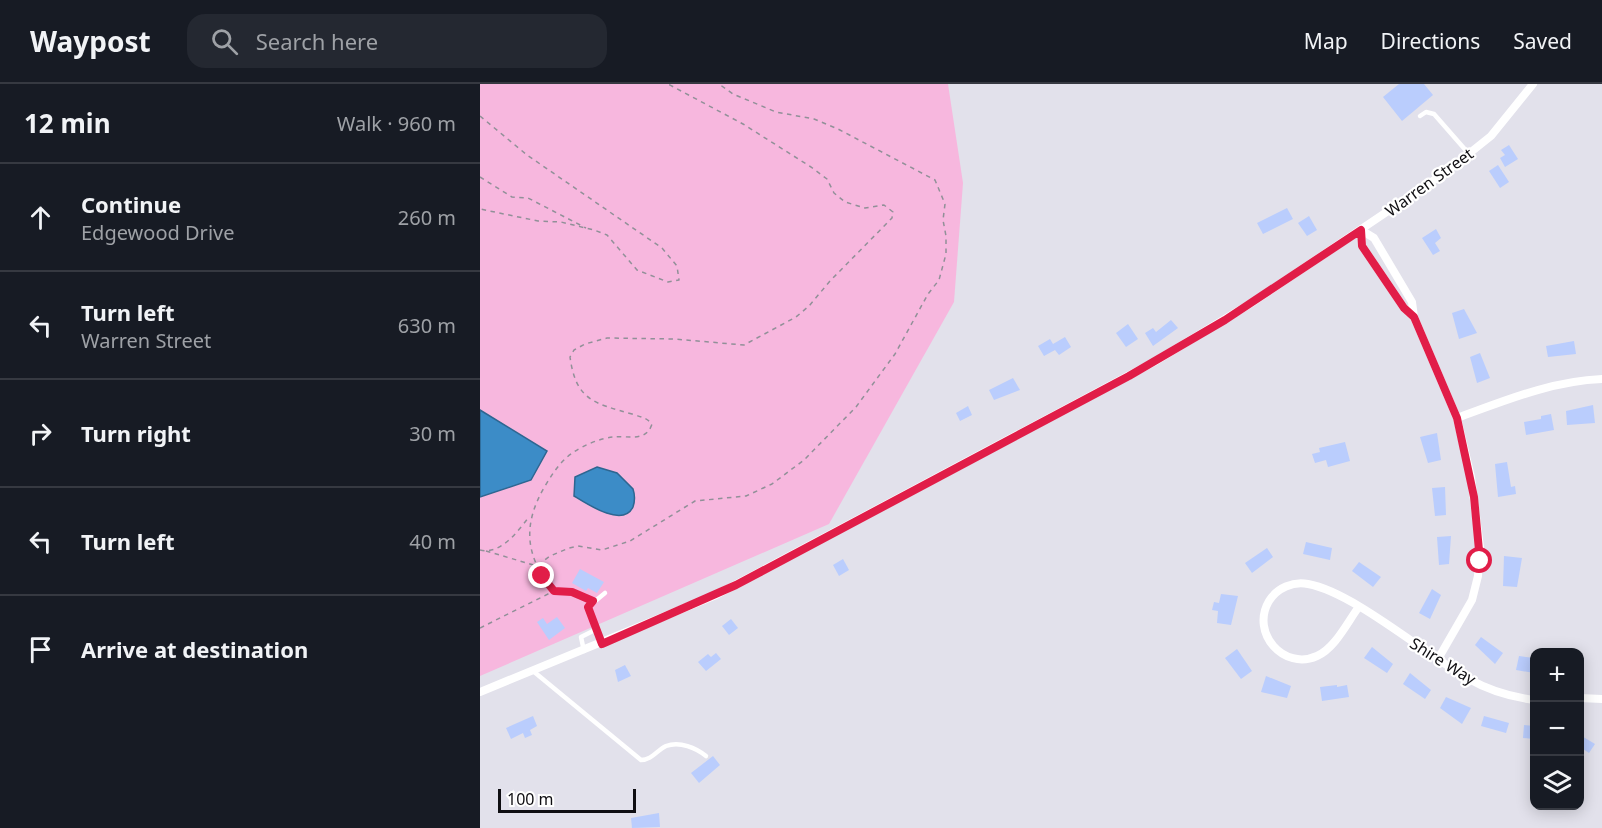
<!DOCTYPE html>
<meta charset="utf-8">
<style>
body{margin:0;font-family:"Noto Sans",sans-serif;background:#242831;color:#f1f3f6}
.controls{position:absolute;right:18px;bottom:18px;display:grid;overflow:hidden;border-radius:12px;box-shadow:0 3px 15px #0003}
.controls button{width:54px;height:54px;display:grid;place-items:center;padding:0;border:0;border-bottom:2px solid #363941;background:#171b24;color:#f1f3f6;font:30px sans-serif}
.scale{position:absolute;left:18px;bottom:15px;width:138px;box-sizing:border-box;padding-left:6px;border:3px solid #0f0e12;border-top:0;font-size:16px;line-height:21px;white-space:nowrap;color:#0f0e12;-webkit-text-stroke:4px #fff;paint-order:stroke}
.stop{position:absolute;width:18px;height:18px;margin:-14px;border:4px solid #e11d48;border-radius:50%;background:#fff}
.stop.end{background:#e11d48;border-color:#fff;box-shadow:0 2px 6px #0008}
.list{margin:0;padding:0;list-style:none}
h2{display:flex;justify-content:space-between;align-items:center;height:78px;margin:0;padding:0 24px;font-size:26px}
h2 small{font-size:20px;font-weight:400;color:#9ea1a6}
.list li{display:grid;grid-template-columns:39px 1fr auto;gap:18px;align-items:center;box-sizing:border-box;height:108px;padding:0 24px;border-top:2px solid #363941}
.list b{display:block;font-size:22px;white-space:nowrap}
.list p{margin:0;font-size:20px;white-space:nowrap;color:#9ea1a6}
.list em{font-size:20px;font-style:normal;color:#9ea1a6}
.icon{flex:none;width:33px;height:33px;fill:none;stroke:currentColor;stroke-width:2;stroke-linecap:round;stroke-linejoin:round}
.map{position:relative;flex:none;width:1122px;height:744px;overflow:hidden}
header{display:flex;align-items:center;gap:36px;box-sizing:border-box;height:84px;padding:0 30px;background:#171b24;border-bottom:2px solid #363941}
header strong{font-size:28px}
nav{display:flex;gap:33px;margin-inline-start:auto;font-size:21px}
.search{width:420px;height:54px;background:#242831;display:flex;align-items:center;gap:15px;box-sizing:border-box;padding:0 21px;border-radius:18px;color:#9ea1a6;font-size:22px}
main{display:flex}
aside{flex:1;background:#171b24}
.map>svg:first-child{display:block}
.green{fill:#f7b7de}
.water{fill:#3c8cc7;stroke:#2e6691;stroke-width:1.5}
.building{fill:#bacdfd}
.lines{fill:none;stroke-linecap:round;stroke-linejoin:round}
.path{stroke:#919098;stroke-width:1.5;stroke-dasharray:4.5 4.5;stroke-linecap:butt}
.lane{stroke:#fff;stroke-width:4.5}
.street{stroke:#fff;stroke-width:8}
.route{stroke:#e11d48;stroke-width:8}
.labels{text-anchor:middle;stroke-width:4.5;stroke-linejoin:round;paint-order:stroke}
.street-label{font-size:16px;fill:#0f0e12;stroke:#fff}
</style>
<header>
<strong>Waypost</strong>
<div class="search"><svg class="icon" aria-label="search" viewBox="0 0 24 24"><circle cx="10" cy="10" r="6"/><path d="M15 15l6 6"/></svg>Search here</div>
<nav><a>Map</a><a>Directions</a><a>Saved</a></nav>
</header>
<main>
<aside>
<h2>12 min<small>Walk · 960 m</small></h2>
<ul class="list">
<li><svg class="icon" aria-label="ahead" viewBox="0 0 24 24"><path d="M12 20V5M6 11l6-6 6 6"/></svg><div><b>Continue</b><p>Edgewood Drive</p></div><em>260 m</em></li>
<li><svg class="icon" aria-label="left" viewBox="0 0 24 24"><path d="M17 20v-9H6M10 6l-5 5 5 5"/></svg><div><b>Turn left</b><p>Warren Street</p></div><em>630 m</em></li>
<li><svg class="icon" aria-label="right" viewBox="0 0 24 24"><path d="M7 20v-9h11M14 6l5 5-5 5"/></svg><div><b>Turn right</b></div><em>30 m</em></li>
<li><svg class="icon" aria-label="left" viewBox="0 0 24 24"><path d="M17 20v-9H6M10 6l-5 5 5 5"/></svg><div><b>Turn left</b></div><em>40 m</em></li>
<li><svg class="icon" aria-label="arrive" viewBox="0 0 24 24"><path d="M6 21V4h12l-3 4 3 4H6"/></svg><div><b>Arrive at destination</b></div></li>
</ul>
</aside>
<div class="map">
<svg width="1122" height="744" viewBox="0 0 1122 744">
<rect width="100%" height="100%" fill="#e2e1eb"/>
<path class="green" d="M0,0H468L483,99L474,218L349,440L0,592Z"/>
<g class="water">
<path d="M0,326L67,367L51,396L0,413Z"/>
<path d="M117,383L137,389L153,405C155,411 155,417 153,423C143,444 107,420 94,412L95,393Z"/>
</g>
<g class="building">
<path d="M919,0H944L953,11L922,37L903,13Z"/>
<path d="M1029,61L1038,75L1025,83L1020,74L1025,71L1021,66Z"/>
<path d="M1018,81L1029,98L1020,104L1009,87Z"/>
<path d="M807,124L813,135L783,150L777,139Z"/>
<path d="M829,132L837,146L827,152L818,139Z"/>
<path d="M956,145L961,154L955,159L960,167L953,171L942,154Z"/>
<path d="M984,225L997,249L979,255L972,229Z"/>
<path d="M691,236L698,244L673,262L665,249L673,244L676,248Z"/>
<path d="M648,240L658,255L646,263L636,249Z"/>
<path d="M585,253L591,263L579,271L575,266L564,272L558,262L570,255L573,260Z"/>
<path d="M1094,257L1096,270L1068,273L1066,262Z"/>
<path d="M1000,269L1010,294L997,299L990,273Z"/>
<path d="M533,294L540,306L514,316L509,306Z"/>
<path d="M1113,321L1115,339L1087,341L1086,327Z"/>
<path d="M488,322L492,331L480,337L476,329Z"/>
<path d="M1071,330L1074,346L1046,351L1044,338L1061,335V332Z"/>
<path d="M957,349L961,376L948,379L940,353Z"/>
<path d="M865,358L870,377L848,383L846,376L835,379L832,370L840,368L839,364Z"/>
<path d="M1027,378L1031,403L1035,402L1036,410L1018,413L1015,380Z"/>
<path d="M965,403L966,431L955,432L952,404Z"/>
<path d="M971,452L969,480L959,481L957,453Z"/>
<path d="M826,458L852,464L850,476L823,470Z"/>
<path d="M787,464L793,473L772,489L765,479Z"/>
<path d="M1024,472L1042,474L1037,503L1023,502Z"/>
<path d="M363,475L369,486L359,492L353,481Z"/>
<path d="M879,478L901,493L893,503L872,487Z"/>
<path d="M100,485L124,498L117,509L108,504L106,507L92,499Z"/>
<path d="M952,505L961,511L950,535L939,529Z"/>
<path d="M741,510L758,512L751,541L737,539L738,527L732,526L734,518L739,519Z"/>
<path d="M77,533L85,544L69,556L57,538L63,534L67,540Z"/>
<path d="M251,535L258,544L249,551L242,542Z"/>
<path d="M1001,553L1023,569L1015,580L995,561Z"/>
<path d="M892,563L913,580L907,589L884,574Z"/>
<path d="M757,565L772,587L761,595L745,574Z"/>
<path d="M236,569L241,575L226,587L218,578L228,570L231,573Z"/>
<path d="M1039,572L1054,574V589L1036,586Z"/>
<path d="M145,581L151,592L138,598L135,586Z"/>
<path d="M930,589L951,606L945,615L923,600Z"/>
<path d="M786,592L811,602L807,614L781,608Z"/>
<path d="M857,601V603L867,601L869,613L842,617L840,603Z"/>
<path d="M966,613L991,624L982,640L960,624Z"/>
<path d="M53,632L57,642L50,646L52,651L45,654L43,649L31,655L26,644Z"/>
<path d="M1004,632L1029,639L1026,649L1001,642Z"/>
<path d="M1044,641L1054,642V655L1043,654Z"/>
<path d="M1100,651L1115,660L1109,669L1100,663Z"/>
<path d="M233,672L240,681L219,699L211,689Z"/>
<path d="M179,729L180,743L152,744L151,734Z"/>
</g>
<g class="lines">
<g class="path">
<path d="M0,32L47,71L182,164L197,182L199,196L188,198L157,186L127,151L114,146L81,138L58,137L0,125"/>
<path d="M0,93L32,113L48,114L106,144"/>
<path d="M0,466C21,471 38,447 49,433"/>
<path d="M6,467L57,482"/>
<path d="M58,481L70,472L89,464L98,462L122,466L150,457L215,417L266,412L292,400L324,376L376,323L415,270L448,210L459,196L466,170V152L463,136L465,120L455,96L358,45L334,35L296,28L253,10L239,0"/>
<path d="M75,507L92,508L108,515"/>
<path d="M0,544L74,507C45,473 42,441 65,402C73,389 81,376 94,368C104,361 121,354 133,353C147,351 166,359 172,340C166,333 160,333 152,330C113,319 96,316 90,273L94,266L105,260L127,254L194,255L264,261L316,233L329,222L350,197L412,134L413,128L404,121L385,124L365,118L354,109L347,95L331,83L263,40L188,0"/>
</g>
<g class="lane">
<path d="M940,32L946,28L954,30L989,70"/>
<path d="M122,560L108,523L125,509"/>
<path d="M104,567L101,553L117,545"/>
<path d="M53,587L161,676C172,676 177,666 186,662C200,657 216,664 226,672"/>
</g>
<g class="street">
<path d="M881,146L894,154L932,218L934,233L977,334L991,393L1000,463L998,492L992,516L958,575"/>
<path d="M881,146L882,162L924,224L934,233"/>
<path d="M977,334C1024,317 1071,297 1122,295"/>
<path d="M878,524C867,539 855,564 837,572C804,587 770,549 789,517C797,504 813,497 828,500C873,508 946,571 989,595C1010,607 1032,613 1054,616"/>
<path d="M0,608L236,511L674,278L773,218L966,88L1011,52L1053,0"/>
<path d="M1100,614L1122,615"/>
</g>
</g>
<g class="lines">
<path class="route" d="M62,492L74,507L92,508L113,517L108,523L122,560L256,501L649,292L745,236L881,146L882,162L924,224L934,233L977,334L994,413L1000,477"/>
</g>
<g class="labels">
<g class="street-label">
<text transform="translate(949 98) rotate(-36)" y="6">Warren Street</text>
<text transform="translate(963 577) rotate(32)" y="6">Shire Way</text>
</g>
</g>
</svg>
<div class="controls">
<button>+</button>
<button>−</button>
<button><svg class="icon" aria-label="layers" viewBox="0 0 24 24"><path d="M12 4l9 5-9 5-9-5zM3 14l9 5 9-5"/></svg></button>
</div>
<div class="scale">100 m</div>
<div class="stop" style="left:1000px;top:477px"></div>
<div class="stop end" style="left:62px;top:492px"></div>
</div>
</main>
